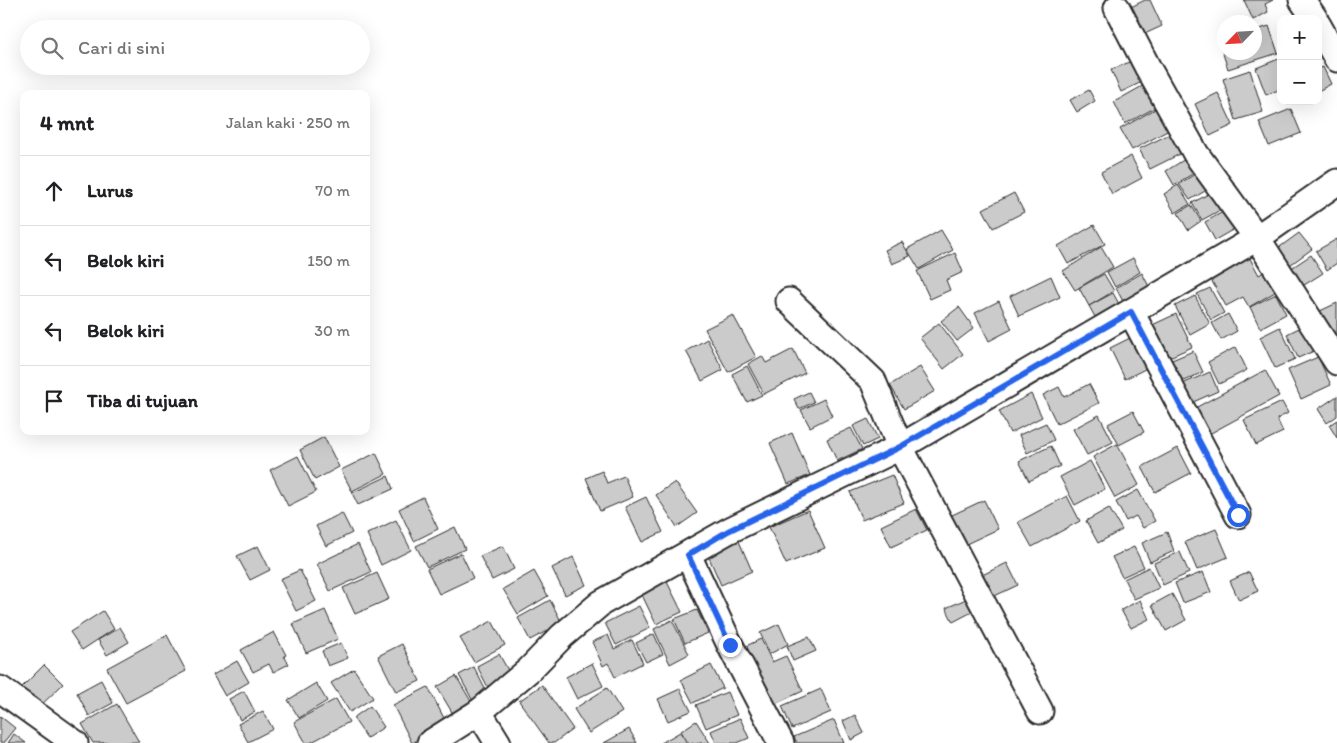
<!DOCTYPE html>
<html lang="id">
<meta charset="utf-8">
<style>
body{margin:0;font-family:Itim,sans-serif;background:#f6f6f6;color:#202124}
.controls{position:absolute;right:15px;top:15px;display:grid;overflow:hidden;border-radius:10px;box-shadow:0 5px 20px #0002}
.controls button{width:45px;height:45px;display:grid;place-items:center;padding:0;border:0;border-bottom:1px solid #e0e0e0;background:#fff;color:#202124;font:25px sans-serif}
.compass{position:absolute;left:1217px;top:15px;width:45px;height:45px;border-radius:50%;background:#fff;box-shadow:0 5px 20px #0002;rotate:245deg}
.stop{position:absolute;width:15px;height:15px;margin:-11px;border:4px solid #2563eb;border-radius:50%;background:#fff}
.stop.end{background:#2563eb;border-color:#fff;box-shadow:0 1px 5px #0008}
.list{margin:0;padding:0;list-style:none}
h2{display:flex;justify-content:space-between;align-items:center;height:65px;margin:0;padding:0 20px;font-size:21px}
h2 small{font-size:16px;font-weight:400;color:#757577}
.list li{display:grid;grid-template-columns:32px 1fr auto;gap:15px;align-items:center;box-sizing:border-box;height:70px;padding:0 20px;border-top:1px solid #e0e0e0}
.list b{display:block;font-size:19px;white-space:nowrap}
.list em{font-size:16px;font-style:normal;color:#757577}
.icon{flex:none;width:28px;height:28px;fill:none;stroke:currentColor;stroke-width:2;stroke-linecap:round;stroke-linejoin:round}
.map{position:relative;flex:none;width:1337px;height:743px;overflow:hidden}
.search{position:absolute;background:#fff;box-shadow:0 5px 20px #0002;left:20px;top:20px;width:350px;height:55px;display:flex;align-items:center;gap:12px;box-sizing:border-box;padding:0 18px;border-radius:28px;color:#757577;font-size:19px}
.panel{position:absolute;background:#fff;box-shadow:0 5px 20px #0002;left:20px;top:90px;width:350px;height:345px;border-radius:10px}
.map>svg:first-child{display:block}
.building{fill:#cbcbcb;stroke:#2b2b2b}
.lines{fill:none;stroke-linecap:round;stroke-linejoin:round}
.street-casing{stroke:#2b2b2b;stroke-width:29}
.street{stroke:#fff;stroke-width:25}
.route{stroke:#2563eb;stroke-width:6}
</style>
<div class="map">
<svg width="1337" height="743" viewBox="0 0 1337 743">
<rect width="100%" height="100%" fill="#fff"/>
<filter id="ink" filterUnits="userSpaceOnUse"><feTurbulence type="fractalNoise" baseFrequency=".02" numOctaves="2"/><feDisplacementMap in="SourceGraphic" scale="10" xChannelSelector="R" yChannelSelector="G"/><feConvolveMatrix kernelMatrix="1 2 1 2 8 2 1 2 1" color-interpolation-filters="sRGB"/></filter>
<g filter="url(#ink)">
<g class="building">
<path d="M1145,0H1150L1162,26L1138,37L1125,10Z"/>
<path d="M1244,0H1273L1265,4L1268,12L1253,20Z"/>
<path d="M1269,26L1278,53L1228,69L1219,42L1224,40V52H1254V31Z"/>
<path d="M1281,58V89L1266,95L1256,68Z"/>
<path d="M1136,59L1146,80L1121,92L1111,70Z"/>
<path d="M1323,67L1331,84L1318,91V69Z"/>
<path d="M1250,70L1263,112L1236,120L1223,79Z"/>
<path d="M1146,84L1158,106L1125,124L1114,102Z"/>
<path d="M1089,90L1095,101L1077,112L1070,100Z"/>
<path d="M1218,93L1233,125L1210,136L1195,104Z"/>
<path d="M1157,108L1169,130L1132,150L1120,129Z"/>
<path d="M1291,109L1301,133L1269,146L1259,122Z"/>
<path d="M1174,132L1184,152L1150,169L1139,149Z"/>
<path d="M1131,156L1142,178L1112,194L1101,172Z"/>
<path d="M1190,156L1199,170L1174,185L1166,171Z"/>
<path d="M1200,171L1210,188L1190,200L1179,184Z"/>
<path d="M1178,185L1190,204L1175,213L1164,194Z"/>
<path d="M1214,191L1224,208L1202,220L1192,203Z"/>
<path d="M1014,193L1024,212L993,228L983,209Z"/>
<path d="M1191,205L1201,221L1188,230L1178,213Z"/>
<path d="M1232,207L1241,225L1215,240L1205,222Z"/>
<path d="M1094,225L1105,244L1068,264L1058,246Z"/>
<path d="M941,230L953,250L919,269L907,249Z"/>
<path d="M1299,233L1312,249L1290,265L1277,249Z"/>
<path d="M1337,239V263L1327,270L1316,251Z"/>
<path d="M902,242L910,256L892,264L885,250Z"/>
<path d="M1101,247L1113,267L1075,290L1063,271Z"/>
<path d="M955,253L963,272L946,280L950,290L930,299L917,271Z"/>
<path d="M1248,255L1259,275L1264,272L1275,292L1249,307L1243,297L1226,306L1210,278Z"/>
<path d="M1311,255L1323,273L1301,287L1290,269Z"/>
<path d="M1133,258L1140,272L1115,287L1107,272Z"/>
<path d="M1142,273L1154,296L1128,311L1116,288Z"/>
<path d="M1104,274L1114,291L1089,306L1079,288Z"/>
<path d="M1051,276L1060,297L1019,316L1010,296Z"/>
<path d="M1210,288L1224,313L1211,320L1197,294Z"/>
<path d="M1113,293L1124,313L1100,326L1089,306Z"/>
<path d="M1276,294L1286,314L1260,328L1250,307Z"/>
<path d="M1195,296L1210,324L1190,335L1175,306Z"/>
<path d="M999,301L1012,329L989,341L975,313Z"/>
<path d="M1337,303V335L1332,337L1320,311Z"/>
<path d="M959,307L974,328L957,341L941,321Z"/>
<path d="M1176,314L1192,347L1163,360L1148,327Z"/>
<path d="M1228,314L1237,331L1221,340L1212,323Z"/>
<path d="M733,315L756,357L728,372L705,329Z"/>
<path d="M939,323L963,354L944,369L920,338Z"/>
<path d="M1303,326L1314,351L1298,358L1287,334Z"/>
<path d="M1280,327L1295,359L1275,368L1260,337Z"/>
<path d="M1138,334L1153,365L1125,379L1110,348Z"/>
<path d="M707,339L723,370L702,381L686,351Z"/>
<path d="M1236,347L1247,370L1219,384L1208,362Z"/>
<path d="M793,349L805,373L764,394L748,364L762,356L766,363Z"/>
<path d="M1193,351L1203,372L1175,385L1165,363Z"/>
<path d="M1318,357L1331,385L1301,399L1288,370Z"/>
<path d="M747,366L762,395L747,402L732,374Z"/>
<path d="M920,367L935,391L904,409L890,385Z"/>
<path d="M1265,370L1279,396L1200,439L1186,413Z"/>
<path d="M1210,372L1218,391L1182,407L1173,388Z"/>
<path d="M1089,384L1099,403L1057,424L1043,395L1059,387L1064,397Z"/>
<path d="M809,392L814,402L799,409L794,399Z"/>
<path d="M1031,394L1042,417L1010,433L999,411Z"/>
<path d="M1337,396V416L1327,423L1318,409Z"/>
<path d="M824,399L832,416L810,427L801,410Z"/>
<path d="M1282,402L1288,413L1277,419L1283,432L1256,445L1244,420Z"/>
<path d="M1133,411L1144,432L1119,445L1108,424Z"/>
<path d="M1099,415L1113,442L1087,455L1073,429Z"/>
<path d="M868,419L878,439L863,446L853,426Z"/>
<path d="M1337,420V438L1329,425Z"/>
<path d="M1046,423L1054,440L1027,453L1019,435Z"/>
<path d="M851,428L862,449L837,461L827,439Z"/>
<path d="M792,433L810,475L788,484L770,443Z"/>
<path d="M324,437L339,467L315,480L300,450Z"/>
<path d="M1117,444L1139,485L1115,498L1093,457Z"/>
<path d="M1051,446L1060,466L1029,481L1019,461Z"/>
<path d="M1178,448L1191,473L1155,492L1142,467Z"/>
<path d="M376,453L386,474L352,491L341,470Z"/>
<path d="M298,456L316,492L288,506L270,470Z"/>
<path d="M1090,461L1105,489L1075,505L1060,477Z"/>
<path d="M602,471L607,483L624,476L633,497L600,511L586,478Z"/>
<path d="M892,475L904,503L862,520L850,492Z"/>
<path d="M388,476L393,489L358,505L352,493Z"/>
<path d="M675,482L697,513L677,527L656,495Z"/>
<path d="M1138,490L1155,521L1143,528L1136,516L1126,521L1116,502Z"/>
<path d="M1067,496L1080,521L1032,547L1018,522Z"/>
<path d="M423,497L438,529L414,541L399,509Z"/>
<path d="M646,497L663,532L642,542L625,507Z"/>
<path d="M984,500L998,529L964,545L950,516Z"/>
<path d="M1109,508L1122,530L1098,543L1086,521Z"/>
<path d="M916,509L927,530L891,547L881,526Z"/>
<path d="M808,510L825,548L786,564L769,527Z"/>
<path d="M342,513L352,533L326,546L316,526Z"/>
<path d="M396,520L411,550L381,565L367,534Z"/>
<path d="M455,527L465,549L427,567L416,546Z"/>
<path d="M1216,529L1228,557L1197,570L1185,542Z"/>
<path d="M1167,532L1174,551L1150,562L1142,543Z"/>
<path d="M738,539L752,571L721,585L707,553Z"/>
<path d="M358,544L371,572L330,591L317,564Z"/>
<path d="M258,546L270,570L250,580L237,556Z"/>
<path d="M503,546L514,569L492,580L480,556Z"/>
<path d="M1134,547L1144,567L1122,577L1112,557Z"/>
<path d="M1180,552L1189,573L1163,585L1154,563Z"/>
<path d="M461,553L473,578L439,594L427,569Z"/>
<path d="M573,557L586,585L565,595L552,568Z"/>
<path d="M1007,563L1018,585L988,599L978,577Z"/>
<path d="M1149,567L1159,588L1134,599L1124,579Z"/>
<path d="M300,570L316,601L296,611L280,579Z"/>
<path d="M534,571L548,596L518,614L503,589Z"/>
<path d="M1203,572L1211,592L1183,603L1175,583Z"/>
<path d="M1249,572L1258,591L1239,600L1230,581Z"/>
<path d="M377,573L389,599L355,614L343,588Z"/>
<path d="M666,580L682,612L656,624L641,593Z"/>
<path d="M1172,594L1186,620L1166,631L1152,605Z"/>
<path d="M966,599L972,612L953,622L946,608Z"/>
<path d="M550,600L562,623L530,640L518,618Z"/>
<path d="M1140,600L1149,619L1131,628L1121,610Z"/>
<path d="M639,606L650,628L616,645L605,623Z"/>
<path d="M325,610L338,639L306,653L293,624Z"/>
<path d="M697,610L708,633L685,643L674,619Z"/>
<path d="M103,611L114,629L82,650L70,632Z"/>
<path d="M672,620L689,654L670,664L654,629Z"/>
<path d="M492,621L505,645L474,662L460,638Z"/>
<path d="M779,624L788,644L770,654L760,633Z"/>
<path d="M120,627L129,642L107,655L98,640Z"/>
<path d="M274,632L286,655L284,656L289,664L273,672L269,664L253,672L241,650Z"/>
<path d="M654,634L663,654L646,662L636,643Z"/>
<path d="M167,635L186,671L126,703L107,668Z"/>
<path d="M608,635L614,649L632,640L643,663L615,677L608,663L603,666L592,642Z"/>
<path d="M809,637L816,651L793,661L787,646Z"/>
<path d="M761,639L772,662L786,656L803,691L775,704L746,646Z"/>
<path d="M341,643L348,658L328,666L322,651Z"/>
<path d="M402,644L420,681L396,692L378,656Z"/>
<path d="M499,654L514,681L491,693L477,666Z"/>
<path d="M237,661L249,682L225,696L213,675Z"/>
<path d="M592,663L603,686L577,699L566,677Z"/>
<path d="M44,665L63,684L35,711L17,692Z"/>
<path d="M711,665L723,688L693,703L681,680Z"/>
<path d="M474,667L488,695L474,703L459,675Z"/>
<path d="M354,669L373,698L350,712L331,683Z"/>
<path d="M456,676L475,708L456,719L437,687Z"/>
<path d="M101,680L113,703L89,716L77,693Z"/>
<path d="M316,683L327,701L299,718L288,700Z"/>
<path d="M542,685L573,729L554,743H549L519,701Z"/>
<path d="M428,687L448,726L412,743L393,705Z"/>
<path d="M607,688L622,712L589,733L574,709Z"/>
<path d="M680,689L691,711L668,721L658,699Z"/>
<path d="M821,689L831,712L792,729L782,706Z"/>
<path d="M244,691L255,712L240,720L229,699Z"/>
<path d="M727,692L737,715L706,728L696,705Z"/>
<path d="M336,699L349,722L310,743H306L294,722Z"/>
<path d="M117,704L139,742L93,743L82,724Z"/>
<path d="M370,706L384,727L367,738L353,718Z"/>
<path d="M263,711L273,729L248,742L238,724Z"/>
<path d="M855,715L864,733L851,740L843,721Z"/>
<path d="M0,716L15,728L3,743H0Z"/>
<path d="M740,718L749,738L737,743H716L711,731Z"/>
<path d="M834,720L844,743H797L794,737Z"/>
<path d="M696,721L710,743H688L681,731Z"/>
<path d="M629,729L637,743H604Z"/>
<path d="M680,732L687,743H661Z"/>
<path d="M14,734L26,743H8Z"/>
</g>
<g class="lines">
<defs>
<g id="street">
<path d="M1302,0L1315,19"/>
<path d="M1117,8L1148,68L1196,154L1257,238L1337,362"/>
<path d="M1318,25L1337,59"/>
<path d="M789,301L873,381L900,447L1040,711"/>
<path d="M1131,312L1238,515"/>
<path d="M688,555L730,645L781,743"/>
<path d="M0,689L75,743"/>
<path d="M479,712L498,743"/>
<path d="M430,743L479,712L529,670L562,636L601,603L728,531L900,447L1257,238L1337,182"/>
</g>
</defs>
<use href="#street" class="street-casing"/>
<use href="#street" class="street"/>
</g>
</g>
<g class="lines" filter="url(#ink)">
<path class="route" d="M730,645L688,555L728,531L900,447L1131,312L1238,515"/>
</g>
</svg>
<div class="controls">
<button>+</button>
<button>−</button>
</div>
<svg class="compass" viewBox="-18 -18 36 36"><path d="M0-13l5 13h-10z" fill="#e53935"/><path d="M0 13l5-13h-10z" fill="#757577"/></svg>
<div class="stop" style="left:1238px;top:515px"></div>
<div class="stop end" style="left:730px;top:645px"></div>
<div class="search"><svg class="icon" aria-label="search" viewBox="0 0 24 24"><circle cx="10" cy="10" r="6"/><path d="M15 15l6 6"/></svg>Cari di sini</div>
<section class="panel">
<h2>4 mnt<small>Jalan kaki · 250 m</small></h2>
<ul class="list">
<li><svg class="icon" aria-label="ahead" viewBox="0 0 24 24"><path d="M12 20V5M6 11l6-6 6 6"/></svg><div><b>Lurus</b></div><em>70 m</em></li>
<li><svg class="icon" aria-label="left" viewBox="0 0 24 24"><path d="M17 20v-9H6M10 6l-5 5 5 5"/></svg><div><b>Belok kiri</b></div><em>150 m</em></li>
<li><svg class="icon" aria-label="left" viewBox="0 0 24 24"><path d="M17 20v-9H6M10 6l-5 5 5 5"/></svg><div><b>Belok kiri</b></div><em>30 m</em></li>
<li><svg class="icon" aria-label="arrive" viewBox="0 0 24 24"><path d="M6 21V4h12l-3 4 3 4H6"/></svg><div><b>Tiba di tujuan</b></div></li>
</ul>
</section>
</div>
